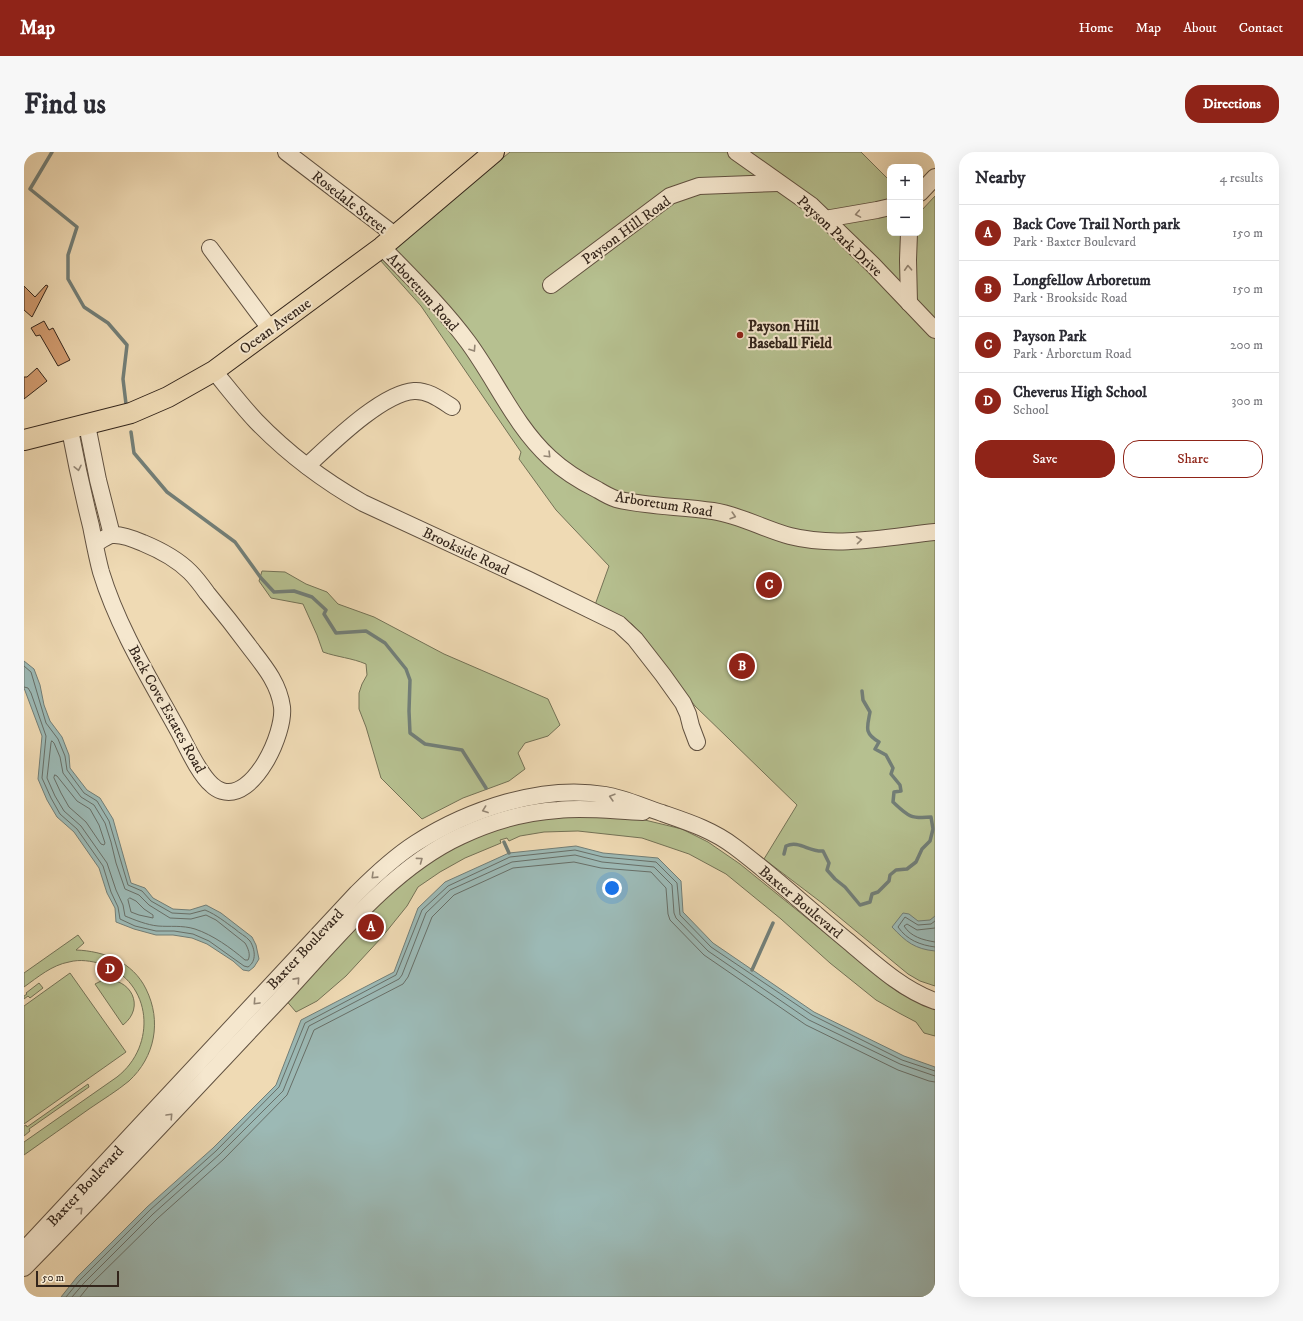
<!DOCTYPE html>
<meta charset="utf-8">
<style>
body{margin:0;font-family:"IM FELL DW Pica",serif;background:#f7f7f7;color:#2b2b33}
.controls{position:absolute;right:12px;top:12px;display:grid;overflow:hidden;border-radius:8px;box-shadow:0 4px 16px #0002}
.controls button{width:36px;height:36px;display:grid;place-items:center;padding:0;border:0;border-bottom:1px solid #e1e1e2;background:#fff;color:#2b2b33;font:20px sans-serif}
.scale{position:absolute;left:12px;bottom:10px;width:83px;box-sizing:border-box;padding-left:4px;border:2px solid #33251b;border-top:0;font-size:11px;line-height:14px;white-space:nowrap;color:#33251b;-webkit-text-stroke:3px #f5e7ce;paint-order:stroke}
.you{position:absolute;left:588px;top:736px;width:14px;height:14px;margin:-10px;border:3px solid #fff;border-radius:50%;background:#1a73e8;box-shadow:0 0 0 6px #1a73e833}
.badge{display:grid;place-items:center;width:26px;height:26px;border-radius:50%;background:#8f2418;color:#fff;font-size:13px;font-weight:700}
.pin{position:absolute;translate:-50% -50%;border:2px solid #fff;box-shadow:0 1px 4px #0006}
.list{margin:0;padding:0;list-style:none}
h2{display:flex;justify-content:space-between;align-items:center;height:52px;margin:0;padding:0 16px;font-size:17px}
h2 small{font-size:13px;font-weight:400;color:#7c7c81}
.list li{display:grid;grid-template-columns:26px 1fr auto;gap:12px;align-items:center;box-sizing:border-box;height:56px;padding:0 16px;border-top:1px solid #e1e1e2}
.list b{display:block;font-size:15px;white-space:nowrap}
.list p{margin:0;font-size:13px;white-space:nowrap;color:#7c7c81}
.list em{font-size:13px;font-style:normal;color:#7c7c81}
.actions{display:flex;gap:8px;padding:12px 16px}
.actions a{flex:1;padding:9px 0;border:1px solid #8f2418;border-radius:16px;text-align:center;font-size:14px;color:#8f2418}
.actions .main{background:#8f2418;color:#fff}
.map{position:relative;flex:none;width:911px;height:1145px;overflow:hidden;border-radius:16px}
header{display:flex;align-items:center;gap:24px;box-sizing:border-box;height:56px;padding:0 20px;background:#8f2418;color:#fff}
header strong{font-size:19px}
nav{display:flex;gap:22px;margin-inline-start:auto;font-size:14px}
.intro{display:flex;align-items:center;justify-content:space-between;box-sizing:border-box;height:96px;padding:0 24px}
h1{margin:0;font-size:28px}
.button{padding:10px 18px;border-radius:16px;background:#8f2418;color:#fff;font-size:14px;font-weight:700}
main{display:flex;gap:24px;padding:0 24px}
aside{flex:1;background:#fff;border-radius:16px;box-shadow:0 4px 16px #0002}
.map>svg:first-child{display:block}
.green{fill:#b6c090;stroke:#747256}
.water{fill:#9cb9b5;stroke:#727e77}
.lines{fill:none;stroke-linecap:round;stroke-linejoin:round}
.shore{stroke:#686f68;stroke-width:1}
.stream{stroke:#727e77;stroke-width:3.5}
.building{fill:#d29c70;stroke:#33251b}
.minor-casing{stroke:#625241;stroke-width:18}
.major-casing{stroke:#33251b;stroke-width:22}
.minor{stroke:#f5e7ce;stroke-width:16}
.major{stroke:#efdab4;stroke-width:20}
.oneway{stroke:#948674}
.poi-dot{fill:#8f2418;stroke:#f5e7ce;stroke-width:1.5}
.labels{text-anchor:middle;stroke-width:4;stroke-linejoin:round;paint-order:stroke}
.street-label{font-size:15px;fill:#33251b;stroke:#f5e7ce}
.poi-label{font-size:15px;font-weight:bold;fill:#33251b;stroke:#f5e7ce;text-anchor:start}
</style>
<header>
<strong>Map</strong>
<nav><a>Home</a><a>Map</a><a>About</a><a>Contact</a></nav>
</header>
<div class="intro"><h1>Find us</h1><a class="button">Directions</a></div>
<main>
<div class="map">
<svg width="911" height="1145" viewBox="0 0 911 1145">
<rect width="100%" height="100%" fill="#efdab4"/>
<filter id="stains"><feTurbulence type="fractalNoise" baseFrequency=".005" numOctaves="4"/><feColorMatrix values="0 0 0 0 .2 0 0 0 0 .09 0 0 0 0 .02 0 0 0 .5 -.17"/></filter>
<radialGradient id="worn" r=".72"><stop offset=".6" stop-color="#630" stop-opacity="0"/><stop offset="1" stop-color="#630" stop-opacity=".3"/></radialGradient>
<g class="green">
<path d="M486,0H837L866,29V81H896V58L897,59L911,44V834L896,829L884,822L798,751L740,707L773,653L671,554L621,487L608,472L571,453L585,414L532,358L495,307L497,300L397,154L356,108Z"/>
<path d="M238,419L261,420L282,432L303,440L314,452L350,465L420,502L524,547L536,573L524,584L501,591L494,601L501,617L485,629L439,646L398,667L357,626L342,575L335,557V541L338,532L343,523L342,512C328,506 313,505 299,500L293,483L279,452L247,446L235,429Z"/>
<path d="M535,659L596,662L658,677L684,690L716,712L874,840L902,854L911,857V884L900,881L892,870L875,861L852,848L806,811L757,767L702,722L665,702L618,686L554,679L520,680L496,684L485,689L483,686L476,688L477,691L441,706L416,720L394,735L383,754L358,785L322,824L293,849L272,860L260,846L364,738L435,687Z"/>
<path d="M54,783L60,791L52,798C80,799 109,810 122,837C138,869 131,905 105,929C93,939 78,948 65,957C43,972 22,988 0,1003V990L93,925C133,894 129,830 78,812C67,809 56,807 45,810C28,813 14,825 0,835V821Z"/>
<path d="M46,821L102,900L0,972V854Z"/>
<path d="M79,828C107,825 122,855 99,873L71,832Z"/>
<path d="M15,831L19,836L6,846L4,844L0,847V844L3,842L2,841Z"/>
<path d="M64,932L65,935L5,977L6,979L0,984V974L2,973L3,975Z"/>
</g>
<g class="water">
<path d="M0,509L10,517L16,533L20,553L26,569L38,585L45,603L46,616L63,638L76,646L89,667L107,731L121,736L129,746L149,757L166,758L182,753L197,761L228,785L232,793L235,807L230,815L225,819L219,818L209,809L183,792L168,786L149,783H132L110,777L92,770L91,756L83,741L75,716L50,680L33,665L23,648L14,627L18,584L0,536Z"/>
<path d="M552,694L579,701L634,706L657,729L659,760L689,791L790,860L880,904L911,915V1145H37L53,1125L123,1055L189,996L252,933L277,868L370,820L394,756L421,730L485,701Z"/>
<path d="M879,761L885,762L894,769L906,768L911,764V799C891,797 882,790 868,775Z"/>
</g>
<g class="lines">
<g class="shore">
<path d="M0,514L7,520L22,571L34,587L41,604L43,618L60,641L73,649L85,669L104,733L118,739L127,749L148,761L166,762L181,758C193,763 201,770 211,777C215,781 222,784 226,789C231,797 233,809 224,815L220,814L185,789L169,782L150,779H132L111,774L96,767L94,755L87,740L79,714L53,677L36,662L27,646L18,626L22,584L7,541L4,536L0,535"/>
<path d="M28,589L30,591L36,605L39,621L57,645L70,653L81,671L87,690L92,711L101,737L115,743L125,753L146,766L167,767L182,763L192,768L221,791C224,796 227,803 224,808H221C207,796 189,783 171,777C158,773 146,775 134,774C123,773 111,768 101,764L99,753L92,738L83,711L57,674L40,659L31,644L23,626L27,591Z"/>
<path d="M31,623L33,624L53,649L66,657L75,673L81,691L80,693L77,692L62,670L45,655L37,641L30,626Z"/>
<path d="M106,746L112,749L120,757L129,763V766L115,763L107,760L104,748Z"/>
<path d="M911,769L907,772L894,773L881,765L874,775C883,788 896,793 911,795"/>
<path d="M911,776L893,778L883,772L880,774C887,785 899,788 911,790"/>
<path d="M42,1145L56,1128L126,1058L192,999L255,935L281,871L372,823L398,758L424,734L486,705L551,698L579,705L632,710L653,731L656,763L687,795L788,863L878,908L911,919"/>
<path d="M48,1145L60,1131L129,1062L196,1002L259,939L285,874L375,827L378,823L402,761L426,738L488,710L551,703L578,710L630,715L648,733L650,761L652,766L684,799L785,868L876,912L911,924"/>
<path d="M56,1145L64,1135L134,1066L200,1007L263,943L290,878L379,832L384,825L408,765L430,743L489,716L550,710L577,716L627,720L642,736L644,762L646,768L680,803L782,873L874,918L905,929L911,930"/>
</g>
<g class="stream">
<path d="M28,0L6,37L53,75L44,103V127L60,155L84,171L103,193L99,227L102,252"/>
<path d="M107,280L110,301L143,340L211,390L237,426L250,440L270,439L288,445L302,458L300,462L312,481L342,479L361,491L382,517L386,528L385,559L386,581L401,592L438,598L462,636"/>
<path d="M480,690L485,701"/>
<path d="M760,702L762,694C775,688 785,700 799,699L805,711L803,718L811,727L821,735L836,753L846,750L848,742L854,740L865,729L866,723L872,718L883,717L892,710L898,697L906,689L909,677L907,665C886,667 884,664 869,650L870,640L877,639L876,633L867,622L869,616L862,603L851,597L855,590C840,581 843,576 846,560L839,548L838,539"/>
<path d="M728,818L749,771"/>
</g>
</g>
<g class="building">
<path d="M22,133L24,134L8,165L0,158V134L11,145Z"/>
<path d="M20,169L25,178L29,176L46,208L34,214L16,183L12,184L7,176Z"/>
<path d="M13,216L23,229L0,247V225H3Z"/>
</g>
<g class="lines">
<defs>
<g id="minor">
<path d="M262,0L372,84"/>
<path d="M712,0L787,53L849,113L911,178"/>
<path d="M896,41L911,25"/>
<path d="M801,67L853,58L866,55"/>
<path d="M885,81L884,108L885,151"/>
<path d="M358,95C387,125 419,156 444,190C472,228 491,274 526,306C540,319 556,329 574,338C579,341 586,345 592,347C624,355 657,354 689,359C716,363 740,377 766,384C813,396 864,385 911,380"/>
<path d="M186,96L247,178"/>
<path d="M527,133L646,44L675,34L754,31"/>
<path d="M190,219C204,236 217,253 232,269C263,301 300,329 339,351L505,428L595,472L611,487L639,523L659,551L664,562L667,574L673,590"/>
<path d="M63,273L74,328L88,383"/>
<path d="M46,278C52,310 59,342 67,374C70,389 73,405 77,420C94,476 127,529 155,580C163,595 175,622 188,633C190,635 195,638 198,639C230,649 261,581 258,555C255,532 241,515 227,497C213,478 198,459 183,441C178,434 172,426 166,420C153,407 136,398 119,391C110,387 98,382 88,383C83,384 76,389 71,392"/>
<path d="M283,314C307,292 358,241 390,239C404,238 417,248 428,255"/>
<path d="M0,1098L333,741C351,723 370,705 392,691C444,658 518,632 581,643C600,646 619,655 638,661C664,670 689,678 711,695C751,725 787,759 825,790C851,812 879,838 911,849"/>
<path d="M0,1116C86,1029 169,939 253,850C307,793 365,717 437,684C467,670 502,660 534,658C562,655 591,659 619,660"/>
</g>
<path id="major" d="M0,288L107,261L144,245L190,219L358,95L470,0"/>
</defs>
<use href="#minor" class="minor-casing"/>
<use href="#major" class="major-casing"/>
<use href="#minor" class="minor"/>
<use href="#major" class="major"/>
</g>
<defs><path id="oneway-chevron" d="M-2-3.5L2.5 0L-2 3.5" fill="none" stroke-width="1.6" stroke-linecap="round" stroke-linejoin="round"/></defs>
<g class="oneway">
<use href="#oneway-chevron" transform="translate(834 62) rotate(170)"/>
<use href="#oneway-chevron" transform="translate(884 116) rotate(-93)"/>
<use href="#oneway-chevron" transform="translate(449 197) rotate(57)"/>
<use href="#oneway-chevron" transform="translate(524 303) rotate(45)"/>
<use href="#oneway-chevron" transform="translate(54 316) rotate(78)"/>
<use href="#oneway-chevron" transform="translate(709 364) rotate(17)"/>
<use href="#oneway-chevron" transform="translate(835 388) rotate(-6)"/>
<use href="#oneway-chevron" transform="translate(588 645) rotate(-164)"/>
<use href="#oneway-chevron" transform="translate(461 658) rotate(160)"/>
<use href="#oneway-chevron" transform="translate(396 708) rotate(-36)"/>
<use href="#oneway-chevron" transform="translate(350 724) rotate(136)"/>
<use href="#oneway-chevron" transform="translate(273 828) rotate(-48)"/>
<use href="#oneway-chevron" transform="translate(232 850) rotate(133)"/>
<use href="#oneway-chevron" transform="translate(146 964) rotate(-47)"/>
<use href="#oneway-chevron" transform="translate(56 1058) rotate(-46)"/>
</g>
<circle class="poi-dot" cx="716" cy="183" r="4"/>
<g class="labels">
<g class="street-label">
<text transform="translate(326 50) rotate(38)" y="5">Rosedale Street</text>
<text transform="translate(602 78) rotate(-36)" y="5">Payson Hill Road</text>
<text transform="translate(816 84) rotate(43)" y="5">Payson Park Drive</text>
<text transform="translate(399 140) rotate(48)" y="5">Arboretum Road</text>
<text transform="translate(251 174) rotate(-36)" y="5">Ocean Avenue</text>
<text transform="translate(640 352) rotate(9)" y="5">Arboretum Road</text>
<text transform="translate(442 399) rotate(25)" y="5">Brookside Road</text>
<text transform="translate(143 557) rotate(61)" y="5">Back Cove Estates Road</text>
<text transform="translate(777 750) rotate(40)" y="5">Baxter Boulevard</text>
<text transform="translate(281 797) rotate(-47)" y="5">Baxter Boulevard</text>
<text transform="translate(61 1034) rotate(-47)" y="5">Baxter Boulevard</text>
</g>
<g class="poi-label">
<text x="724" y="179">Payson Hill<tspan x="724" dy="17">Baseball Field</tspan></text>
</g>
</g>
<rect width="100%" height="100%" filter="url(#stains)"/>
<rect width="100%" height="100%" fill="url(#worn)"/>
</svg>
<div class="controls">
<button>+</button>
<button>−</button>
</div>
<div class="scale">50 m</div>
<div class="you"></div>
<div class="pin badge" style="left:347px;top:775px">A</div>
<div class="pin badge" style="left:718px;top:514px">B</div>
<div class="pin badge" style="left:745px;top:433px">C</div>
<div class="pin badge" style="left:86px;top:817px">D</div>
</div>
<aside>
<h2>Nearby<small>4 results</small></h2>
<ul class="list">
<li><span class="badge">A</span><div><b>Back Cove Trail North park</b><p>Park · Baxter Boulevard</p></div><em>150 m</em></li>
<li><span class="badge">B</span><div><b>Longfellow Arboretum</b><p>Park · Brookside Road</p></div><em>150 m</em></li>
<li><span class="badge">C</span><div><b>Payson Park</b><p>Park · Arboretum Road</p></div><em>200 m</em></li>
<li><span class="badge">D</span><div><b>Cheverus High School</b><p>School</p></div><em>300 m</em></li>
</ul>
<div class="actions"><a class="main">Save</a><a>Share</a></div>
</aside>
</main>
